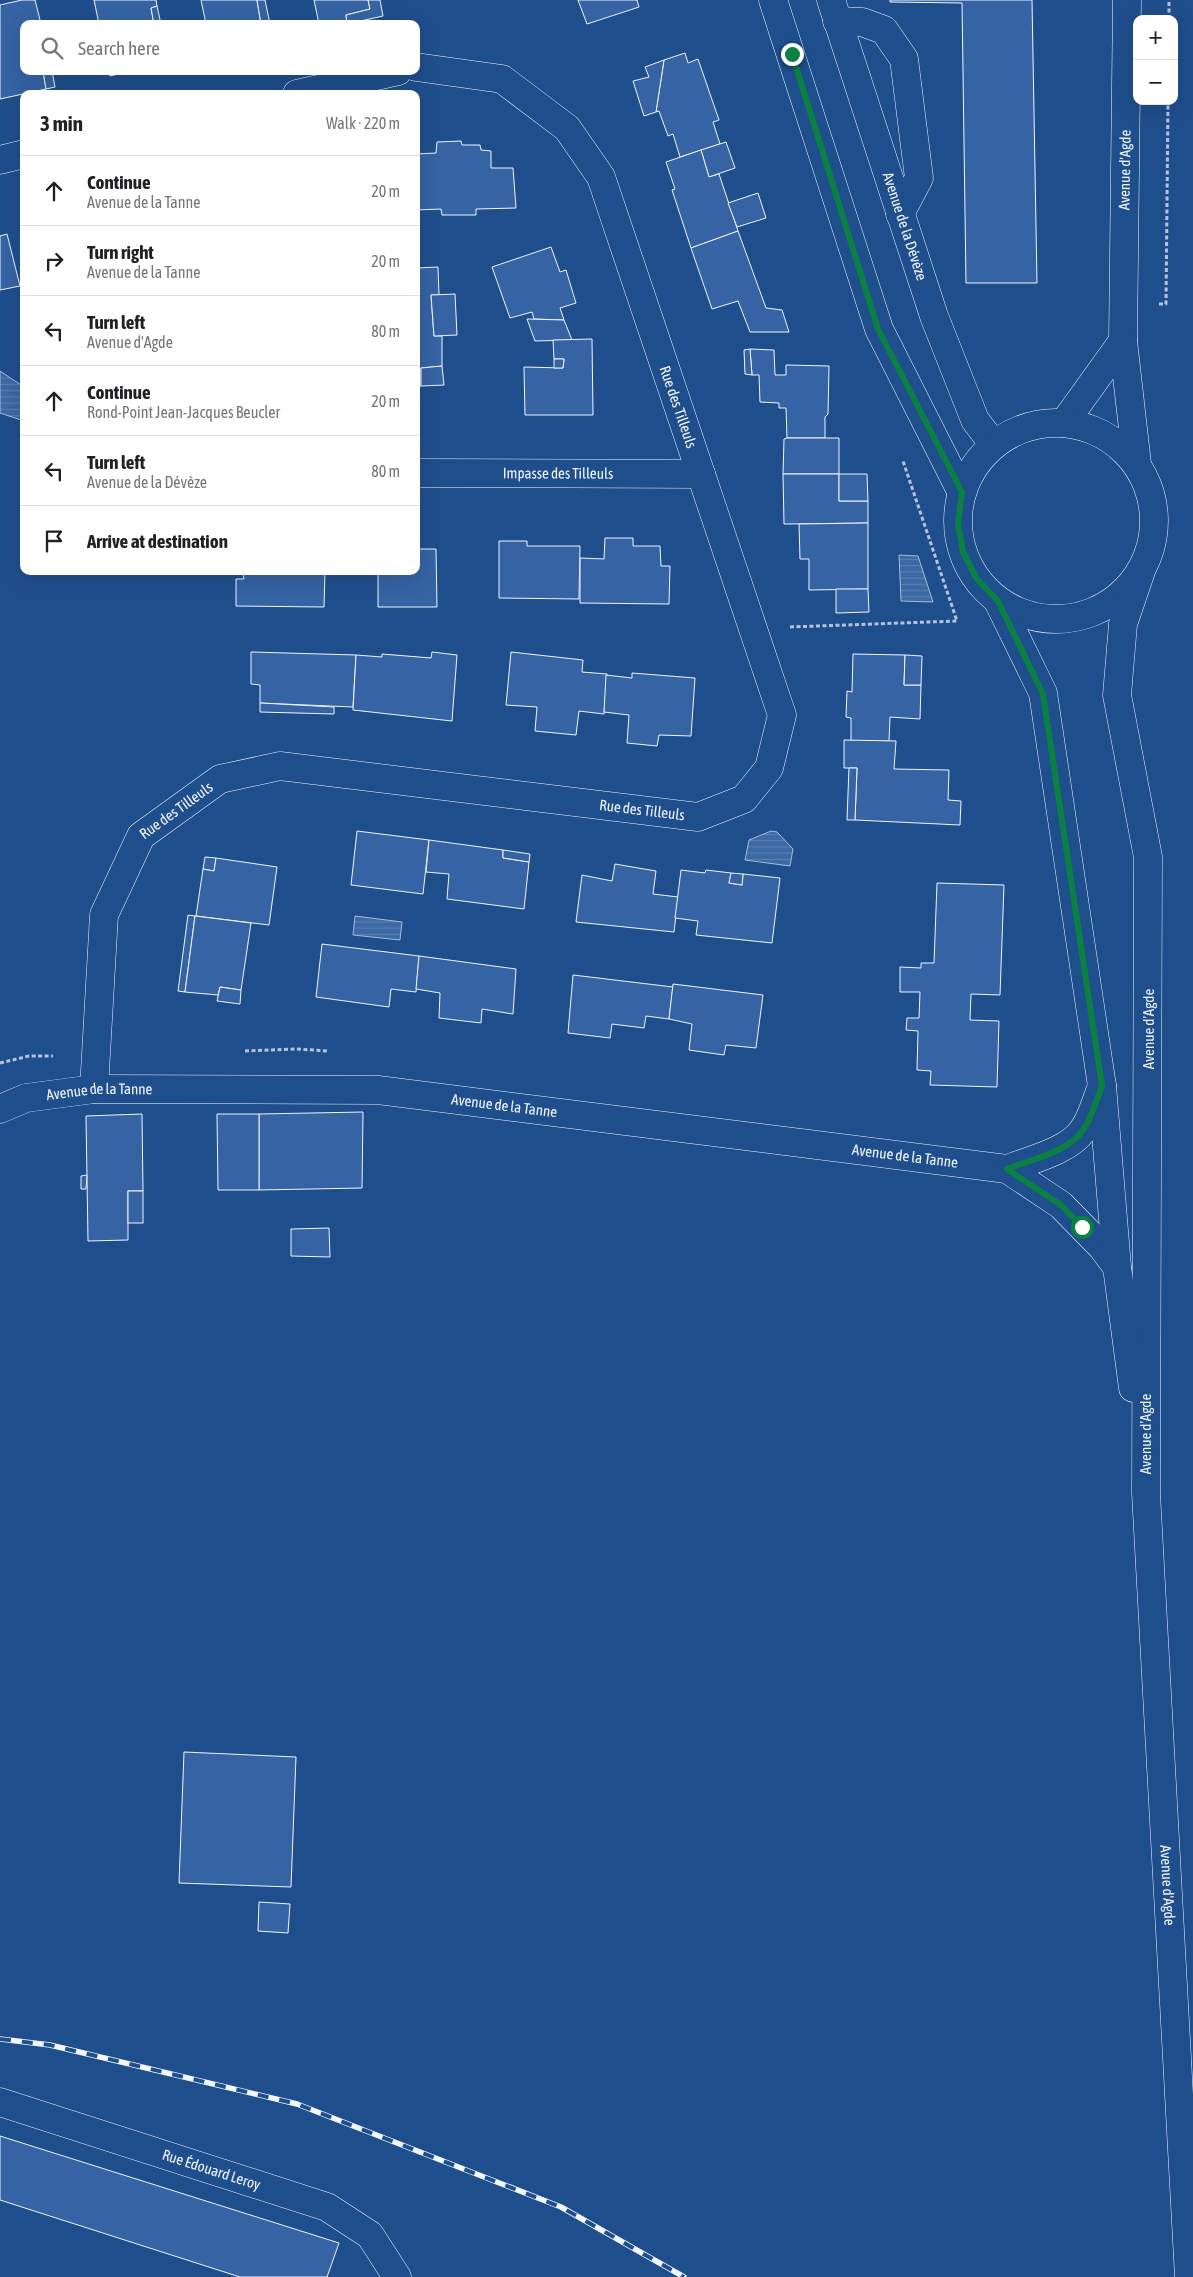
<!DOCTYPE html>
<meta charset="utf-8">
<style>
body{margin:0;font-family:"Asap Condensed",sans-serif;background:#f6f6f6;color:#202124}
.controls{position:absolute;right:15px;top:15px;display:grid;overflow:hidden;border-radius:10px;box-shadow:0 5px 20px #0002}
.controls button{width:45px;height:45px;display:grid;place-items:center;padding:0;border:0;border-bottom:1px solid #e0e0e0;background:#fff;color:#202124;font:25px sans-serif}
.stop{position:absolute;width:15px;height:15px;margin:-11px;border:4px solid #0b8043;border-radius:50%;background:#fff}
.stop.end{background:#0b8043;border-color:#fff;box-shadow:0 1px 5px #0008}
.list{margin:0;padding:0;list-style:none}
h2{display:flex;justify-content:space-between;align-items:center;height:65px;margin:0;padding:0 20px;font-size:21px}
h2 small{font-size:16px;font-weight:400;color:#757577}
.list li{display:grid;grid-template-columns:32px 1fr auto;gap:15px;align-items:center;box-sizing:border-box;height:70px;padding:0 20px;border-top:1px solid #e0e0e0}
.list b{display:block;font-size:19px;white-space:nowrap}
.list p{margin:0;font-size:16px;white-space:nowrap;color:#757577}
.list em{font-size:16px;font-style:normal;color:#757577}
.icon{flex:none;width:28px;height:28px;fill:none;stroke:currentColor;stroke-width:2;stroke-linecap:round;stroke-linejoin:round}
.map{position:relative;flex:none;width:1193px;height:2277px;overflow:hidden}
.search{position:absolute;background:#fff;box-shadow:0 5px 20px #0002;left:20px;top:20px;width:400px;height:55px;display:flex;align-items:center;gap:12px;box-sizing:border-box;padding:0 18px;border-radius:10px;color:#757577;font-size:19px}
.panel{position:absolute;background:#fff;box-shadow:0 5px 20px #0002;left:20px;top:90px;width:400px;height:485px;border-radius:10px}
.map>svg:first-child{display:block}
.water{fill:url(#water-rules);stroke:#a8bbd7}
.building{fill:#3563a3;stroke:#f2f6ff}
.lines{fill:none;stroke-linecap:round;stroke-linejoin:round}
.minor-casing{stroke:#f2f6ff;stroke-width:29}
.major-casing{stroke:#f2f6ff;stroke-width:29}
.path{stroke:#b3c4dc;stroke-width:3;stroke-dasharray:4 2.5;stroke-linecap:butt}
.minor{stroke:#1f4e8c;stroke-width:28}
.major{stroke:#1f4e8c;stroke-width:28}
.rail-casing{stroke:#f2f6ff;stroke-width:5.5}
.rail{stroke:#1f4e8c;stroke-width:4;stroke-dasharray:11;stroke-linecap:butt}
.route{stroke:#0b8043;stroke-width:6}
.labels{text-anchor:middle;stroke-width:4;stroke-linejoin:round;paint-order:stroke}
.street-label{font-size:15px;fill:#f2f6ff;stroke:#1f4e8c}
</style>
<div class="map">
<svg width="1193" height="2277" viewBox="0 0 1193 2277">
<defs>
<pattern id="water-rules" width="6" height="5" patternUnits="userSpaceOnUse" patternTransform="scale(1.25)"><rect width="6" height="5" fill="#3b69a3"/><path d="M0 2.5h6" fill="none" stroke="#587fb1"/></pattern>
</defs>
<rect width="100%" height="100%" fill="#1f4e8c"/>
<g class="water">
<path d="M0,371L24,387V421L0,413Z"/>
<path d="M899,555L918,556L933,602L901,601Z"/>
<path d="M771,831L777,832L793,849L790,866L745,860L749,840Z"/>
<path d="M355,916L402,922L400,940L353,935Z"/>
</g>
<g class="building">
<path d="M22,0H35L41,24H24V71H43L46,89L0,99V5Z"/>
<path d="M94,0H156L157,6L151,8L154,24H99Z"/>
<path d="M201,0H257L261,24H206Z"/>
<path d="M257,0H265L270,24H261Z"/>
<path d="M314,0H368L370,9L346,15L347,24H319Z"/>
<path d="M368,0H380L383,16L347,24L346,15L370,9Z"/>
<path d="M578,0H637L639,7L587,24Z"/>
<path d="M890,0H1032L1037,283H966L962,3L890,2Z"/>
<path d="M157,6L161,24H154L151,8Z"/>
<path d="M685,53L688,63L698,59L719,120L713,122L720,144L680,157L673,134L668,136L659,111L656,112L664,60Z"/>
<path d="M664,60L656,112L644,116L633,81L649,77L645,67Z"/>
<path d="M43,71H52L55,87L46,89Z"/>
<path d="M109,71H131L110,76Z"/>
<path d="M461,141L462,145H480L481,150L491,151V168H513L516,208L476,209V215H442L441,209L416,210V154L436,153L437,142Z"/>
<path d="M726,142L735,168L709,177L701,150Z"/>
<path d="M701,150L709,177L719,174L738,231L691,248L672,190L675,189L666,162Z"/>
<path d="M758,193L766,218L737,227L728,203Z"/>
<path d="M738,231L766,308L782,310L789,332H750L738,301L712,309L691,248Z"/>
<path d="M7,234L20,286L0,290V236Z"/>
<path d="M551,247L560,272L566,270L576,303L560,308L564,320L534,319L532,312L510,318L492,267Z"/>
<path d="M438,267L439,295H431L434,336H442V366L421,368V386L416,387V268Z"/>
<path d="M455,294L457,335L434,336L431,295Z"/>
<path d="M527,319L564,320L572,340L535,341Z"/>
<path d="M592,339L593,415H525L524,367L563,368L564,359H554L553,340Z"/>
<path d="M750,349L774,350L775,375H786V365L829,366L828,414L825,417V438H787L786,408H779V403L760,402L759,375H752Z"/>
<path d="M750,349L752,375L745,374L744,350Z"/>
<path d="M554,359H564L563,368H554Z"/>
<path d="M442,366L444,385L421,386V368Z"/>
<path d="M787,438H839V474H783L784,439Z"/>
<path d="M783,474H839V501H868V523L784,524Z"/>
<path d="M839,474H867L868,501H839Z"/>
<path d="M868,523V589L809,590V559H800L799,524Z"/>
<path d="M605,538H633V546H660L661,566H670L669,604L580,603V558L604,559Z"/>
<path d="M499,541H527V546H580L579,599L499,598Z"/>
<path d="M416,549H436L437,607H378V571H416Z"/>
<path d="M274,571H325L324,607L236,606V579H244L243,574H274Z"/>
<path d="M836,589H868L869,612L836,613Z"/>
<path d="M251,652L356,655L353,707L260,703V685L251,684Z"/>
<path d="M432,652L457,655L452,721L353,710L356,655L382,657V654L431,658Z"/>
<path d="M511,652L583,660L582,672L607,674L604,714L579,711L576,735L535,731L537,707L506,705Z"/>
<path d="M853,654L905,655L904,685H921L920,719L890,717L889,741H851V718L846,717L847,691L852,692Z"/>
<path d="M905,655L922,656L921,685H904Z"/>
<path d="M632,673L695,678L691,736L659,735L657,746L627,743L629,715L604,712L606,675L632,678Z"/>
<path d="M260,703L334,707V714L260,712Z"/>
<path d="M844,740L896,741L894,769L949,770L948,800L961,801L960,825L855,820L857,768H844Z"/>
<path d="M849,768H857L855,820H847Z"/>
<path d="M357,831L429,840L423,894L351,885Z"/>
<path d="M429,840L503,850V858L529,862L524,909L447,899L449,874L426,872Z"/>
<path d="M503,850L530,854L529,862L503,858Z"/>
<path d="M205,857L216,858L214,871L203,869Z"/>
<path d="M216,858L277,867L269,925L196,916L203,869L214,871Z"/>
<path d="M615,864L656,871L653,894L678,897L674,932L576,922L582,875L612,881Z"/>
<path d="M681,870L705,873L706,870L731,873L729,883L742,885L743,874L780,878L772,943L696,935L698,921L675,918Z"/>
<path d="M731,873L743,874L742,885L729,883Z"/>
<path d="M937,883L1004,885L1000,995L971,994L970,1020L999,1021L997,1087L930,1085L931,1071L917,1070L918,1031L906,1030L907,1018H919L920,992H900V967L921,968V963H934Z"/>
<path d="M188,915L195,916L185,992L178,991Z"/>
<path d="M195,916L251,923L241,990L220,987L218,995L185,992Z"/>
<path d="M322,944L419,956L416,992L391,989L389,1007L316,997Z"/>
<path d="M419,956L516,969L513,1014L482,1009L481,1023L439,1018L440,993L416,989Z"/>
<path d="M573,975L673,987L669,1019L646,1016L644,1028L612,1024L610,1038L568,1033Z"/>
<path d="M673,984L763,995L756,1048L726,1045L724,1055L689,1050L692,1024L669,1019Z"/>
<path d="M220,987L241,990L240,1004L217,1001Z"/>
<path d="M363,1112L362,1188L259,1190V1114Z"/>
<path d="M142,1114L143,1191H128V1240L88,1241L86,1116Z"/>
<path d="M217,1114H259V1190H218Z"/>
<path d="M87,1175L86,1189H81V1176Z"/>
<rect x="128" y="1191" width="15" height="32"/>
<path d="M329,1228L330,1257L291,1256V1229Z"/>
<path d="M184,1752L296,1757L291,1887L179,1883Z"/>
<path d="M259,1902L290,1904L288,1933L258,1931Z"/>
<path d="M0,2136L339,2243L327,2277H240L0,2200Z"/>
</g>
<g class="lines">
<defs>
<g id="minor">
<path d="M837,21L862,22L884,30L904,59L919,178L900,214"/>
<path d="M297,94L398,71"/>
<path d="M0,160L24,154"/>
<path id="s1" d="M416,473L701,474"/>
<path id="s2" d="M94,1089L104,915L141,836L220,779L280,766L698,817L744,799L769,768L782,715L601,177L567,128L502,79L416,67"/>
<path id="s3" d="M0,1109L26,1098L94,1089L378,1090L1007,1169C1030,1160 1069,1151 1083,1130C1092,1118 1096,1100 1102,1086"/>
<path d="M1007,1169L1061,1205L1102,1247L1117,1267"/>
<path id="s4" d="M0,2102L327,2207L370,2235L397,2277"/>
</g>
<g id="major">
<path d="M773,0L879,329L962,493"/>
<path id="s5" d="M831,0L934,316L975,420L994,445"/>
<path d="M1127,0L1123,341L1137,464"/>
<path d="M1064,423L1123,341"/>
<circle cx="1056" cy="521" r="98"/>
<path id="s6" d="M1141,571L1123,624L1117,695L1148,857L1146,1493L1189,2277"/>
<path d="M998,601L1043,693L1102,1086L1117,1267L1133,1388"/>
</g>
</defs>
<use href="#minor" class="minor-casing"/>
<use href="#major" class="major-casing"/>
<g class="path">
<path d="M1169,19V0"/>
<path d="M1159,304H1166L1168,101"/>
<path d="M790,627L957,621L903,461"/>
<path d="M245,1051L297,1049L328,1051"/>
<path d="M0,1063L29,1056H53"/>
</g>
<use href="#minor" class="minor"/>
<use href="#major" class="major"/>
<defs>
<path id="rail" d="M0,2039L50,2045L297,2104L561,2207L684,2277"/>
</defs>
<use href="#rail" class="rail-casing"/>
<use href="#rail" class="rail"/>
</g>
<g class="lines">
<path class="route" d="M792,54L878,329L962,492L958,523L963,552L977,579L998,601L1043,694L1102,1086C1096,1100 1092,1118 1083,1130C1070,1151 1030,1160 1007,1169L1061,1205L1082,1227"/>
</g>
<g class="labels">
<g class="street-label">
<text transform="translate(1125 170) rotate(-89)" y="5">Avenue d'Agde</text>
<text dy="5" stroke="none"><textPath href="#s5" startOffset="238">Avenue de la Dévèze</textPath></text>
<text transform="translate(678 407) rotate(71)" y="5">Rue des Tilleuls</text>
<text dy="5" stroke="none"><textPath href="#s1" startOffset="142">Impasse des Tilleuls</textPath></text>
<text dy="5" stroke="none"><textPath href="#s2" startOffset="785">Rue des Tilleuls</textPath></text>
<text dy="5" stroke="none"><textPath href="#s2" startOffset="305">Rue des Tilleuls</textPath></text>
<text transform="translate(1149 1029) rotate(-90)" y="5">Avenue d'Agde</text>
<text dy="5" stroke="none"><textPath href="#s3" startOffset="102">Avenue de la Tanne</textPath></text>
<text dy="5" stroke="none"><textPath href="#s3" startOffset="508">Avenue de la Tanne</textPath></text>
<text dy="5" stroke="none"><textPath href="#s3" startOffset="912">Avenue de la Tanne</textPath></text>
<text transform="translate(1146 1434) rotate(-90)" y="5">Avenue d'Agde</text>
<text dy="5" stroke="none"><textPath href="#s6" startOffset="1321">Avenue d'Agde</textPath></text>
<text dy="5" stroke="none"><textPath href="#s4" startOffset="222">Rue Édouard Leroy</textPath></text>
</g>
</g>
</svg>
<div class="controls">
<button>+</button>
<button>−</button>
</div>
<div class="stop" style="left:1082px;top:1227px"></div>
<div class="stop end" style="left:792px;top:54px"></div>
<div class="search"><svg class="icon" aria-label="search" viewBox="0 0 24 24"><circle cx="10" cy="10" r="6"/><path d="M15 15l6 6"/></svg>Search here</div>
<section class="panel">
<h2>3 min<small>Walk · 220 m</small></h2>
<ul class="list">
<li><svg class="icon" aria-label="ahead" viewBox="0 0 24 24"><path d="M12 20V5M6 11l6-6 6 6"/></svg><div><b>Continue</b><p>Avenue de la Tanne</p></div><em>20 m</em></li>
<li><svg class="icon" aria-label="right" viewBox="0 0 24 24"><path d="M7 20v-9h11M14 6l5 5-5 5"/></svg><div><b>Turn right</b><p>Avenue de la Tanne</p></div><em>20 m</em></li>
<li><svg class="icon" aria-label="left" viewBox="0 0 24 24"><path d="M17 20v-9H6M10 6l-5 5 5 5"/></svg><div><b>Turn left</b><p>Avenue d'Agde</p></div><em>80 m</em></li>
<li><svg class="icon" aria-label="ahead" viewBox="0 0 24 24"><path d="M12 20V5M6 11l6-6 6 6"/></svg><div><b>Continue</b><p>Rond-Point Jean-Jacques Beucler</p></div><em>20 m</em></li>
<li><svg class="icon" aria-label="left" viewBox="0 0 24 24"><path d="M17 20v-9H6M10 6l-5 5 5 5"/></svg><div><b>Turn left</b><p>Avenue de la Dévèze</p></div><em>80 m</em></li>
<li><svg class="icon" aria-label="arrive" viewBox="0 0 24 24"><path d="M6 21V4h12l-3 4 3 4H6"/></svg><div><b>Arrive at destination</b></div></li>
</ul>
</section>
</div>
